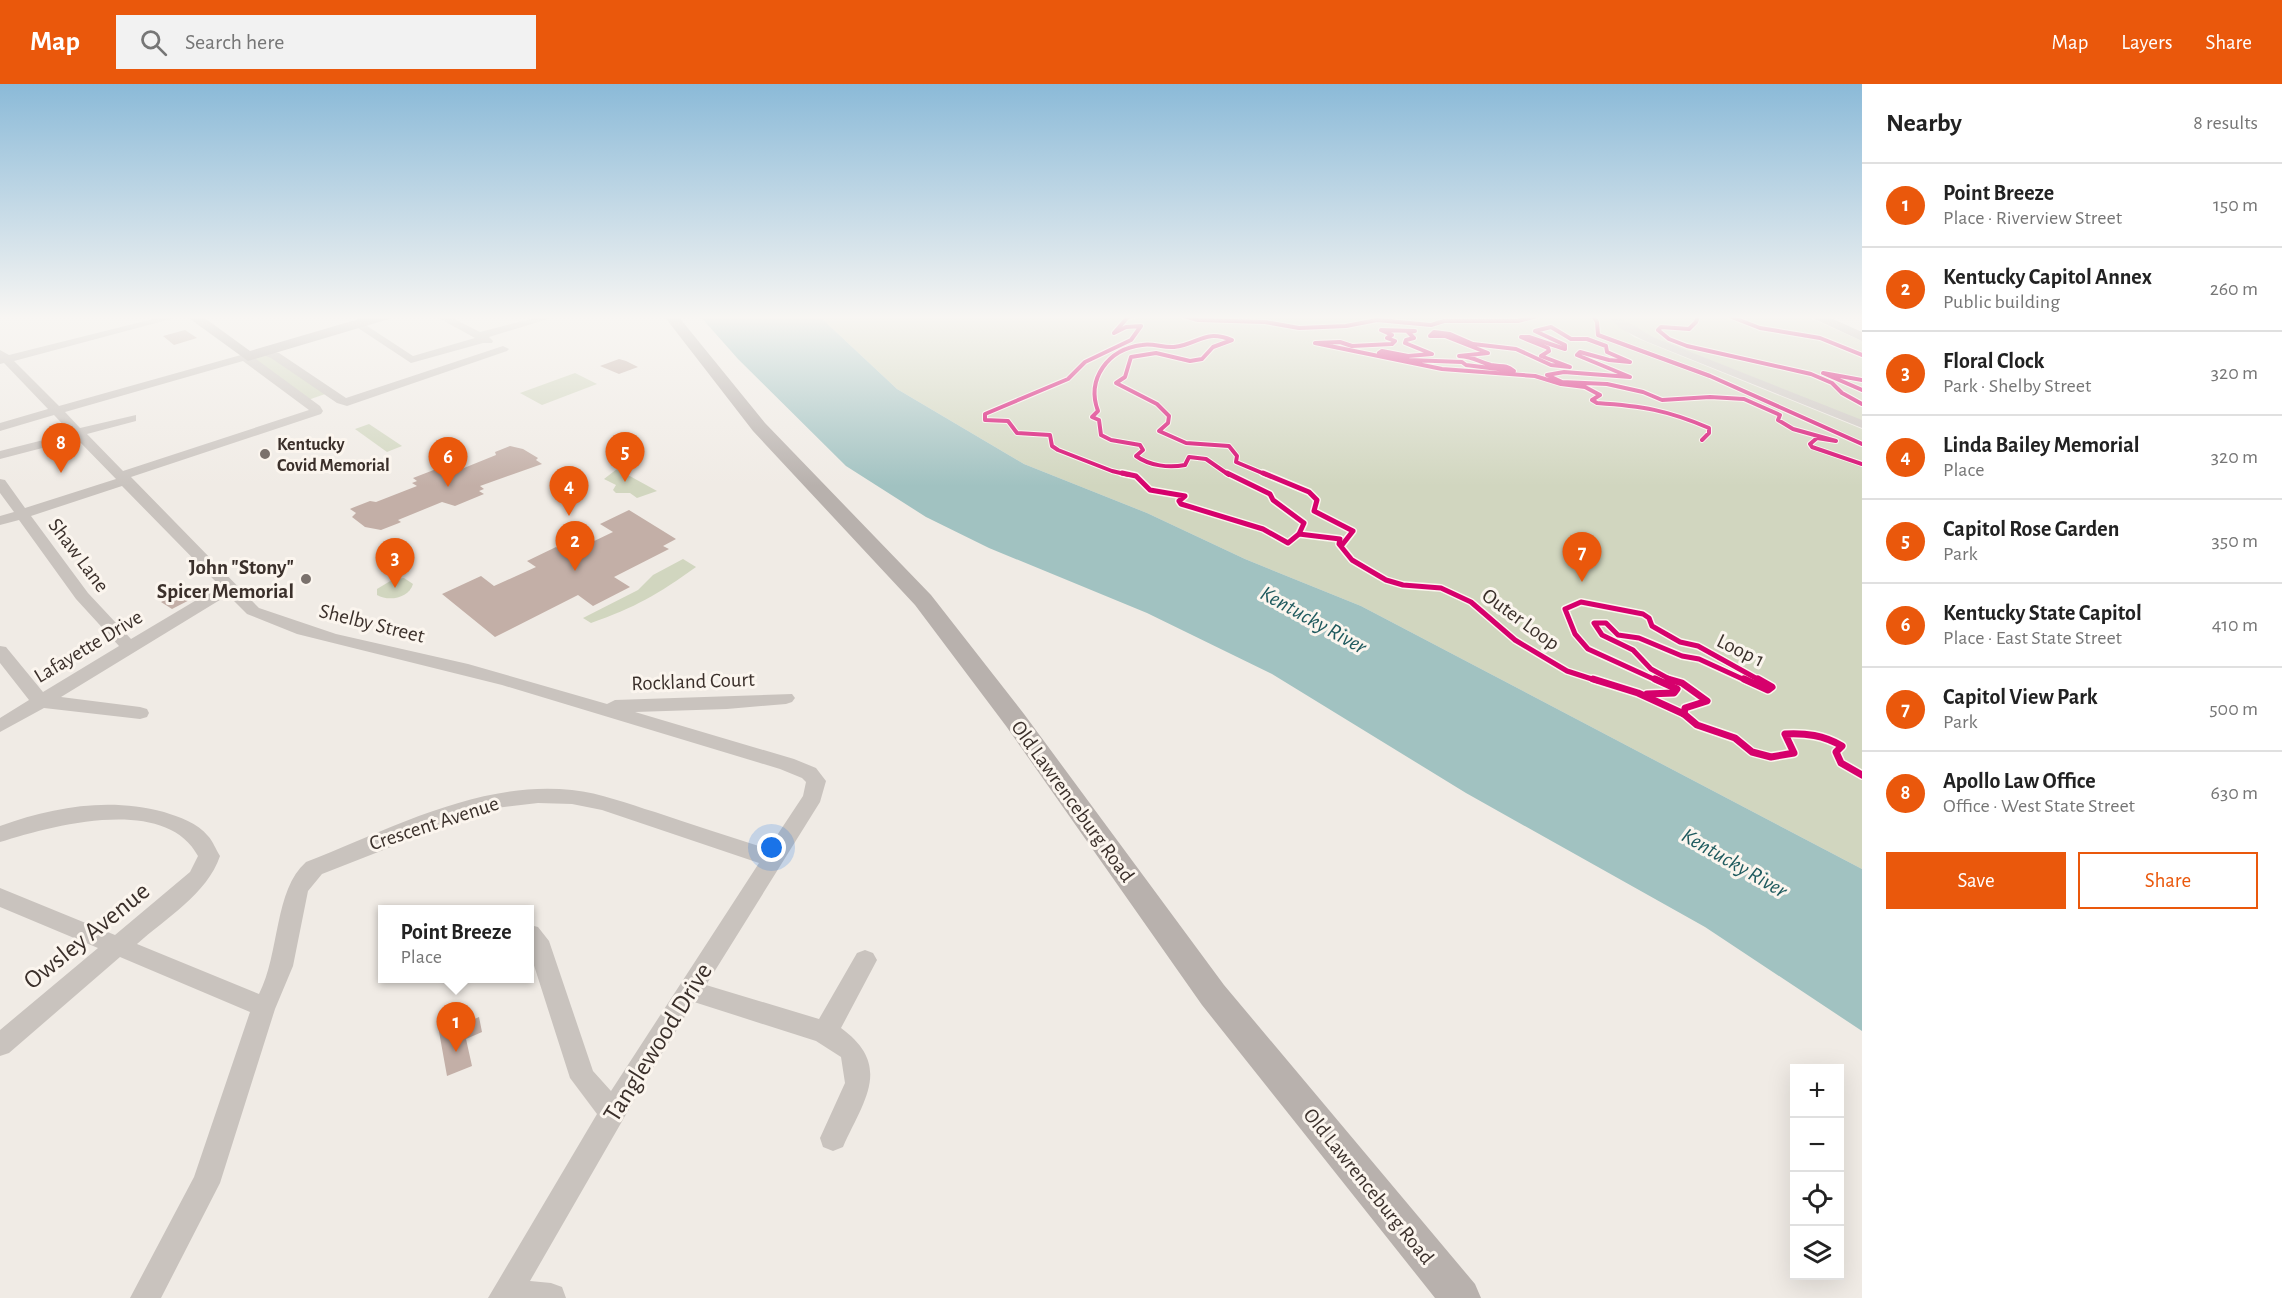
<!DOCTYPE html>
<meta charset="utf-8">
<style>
body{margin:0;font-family:"Alegreya Sans",sans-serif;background:#f2f2f2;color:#222}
.controls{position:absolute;right:18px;bottom:18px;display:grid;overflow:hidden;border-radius:0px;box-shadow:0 6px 24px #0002}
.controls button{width:54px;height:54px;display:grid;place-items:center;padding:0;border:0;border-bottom:2px solid #e0e0e0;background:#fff;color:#222;font:30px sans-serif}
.you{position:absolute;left:772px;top:764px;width:21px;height:21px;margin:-15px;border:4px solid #fff;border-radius:50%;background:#1a73e8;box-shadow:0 0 0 9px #1a73e833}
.badge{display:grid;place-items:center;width:39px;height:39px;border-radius:50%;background:#ea580c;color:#fff;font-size:20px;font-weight:700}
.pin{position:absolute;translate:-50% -50px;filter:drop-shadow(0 2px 3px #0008)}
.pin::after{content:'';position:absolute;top:32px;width:21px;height:18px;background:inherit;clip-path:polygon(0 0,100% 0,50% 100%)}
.popup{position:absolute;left:378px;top:821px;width:156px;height:78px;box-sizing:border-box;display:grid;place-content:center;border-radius:0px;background:#fff;filter:drop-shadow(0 2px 4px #0005);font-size:20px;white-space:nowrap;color:#767676}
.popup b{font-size:22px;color:#222}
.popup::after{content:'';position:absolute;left:50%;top:100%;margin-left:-12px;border:12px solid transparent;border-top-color:#fff}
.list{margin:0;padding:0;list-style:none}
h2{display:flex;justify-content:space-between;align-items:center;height:78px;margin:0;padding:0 24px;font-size:26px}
h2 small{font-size:20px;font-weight:400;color:#767676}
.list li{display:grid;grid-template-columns:39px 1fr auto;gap:18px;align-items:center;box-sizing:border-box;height:84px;padding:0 24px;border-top:2px solid #e0e0e0}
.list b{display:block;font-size:22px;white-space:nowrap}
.list p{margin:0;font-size:20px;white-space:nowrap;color:#767676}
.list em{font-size:20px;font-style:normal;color:#767676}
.actions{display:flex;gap:12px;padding:18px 24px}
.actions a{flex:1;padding:14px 0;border:2px solid #ea580c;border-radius:0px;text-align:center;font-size:21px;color:#ea580c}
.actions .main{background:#ea580c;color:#fff}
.icon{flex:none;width:33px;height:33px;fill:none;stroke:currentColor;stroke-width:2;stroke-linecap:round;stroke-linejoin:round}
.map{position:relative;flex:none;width:1862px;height:1214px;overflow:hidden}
header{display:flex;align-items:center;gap:36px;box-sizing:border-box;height:84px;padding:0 30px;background:#ea580c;color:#fff}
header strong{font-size:28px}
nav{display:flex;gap:33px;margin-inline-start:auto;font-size:21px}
.search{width:420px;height:54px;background:#f2f2f2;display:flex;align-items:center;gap:15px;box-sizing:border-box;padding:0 21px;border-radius:0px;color:#767676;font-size:22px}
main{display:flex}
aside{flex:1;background:#fff}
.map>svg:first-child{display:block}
.green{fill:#d1d6bf}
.water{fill:#a1c2c1}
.building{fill:#c3afa7}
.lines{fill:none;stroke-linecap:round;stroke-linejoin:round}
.minor{fill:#c9c3be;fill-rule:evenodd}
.major{fill:#b8b1ad;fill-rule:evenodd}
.cycleway-far2-casing{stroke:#fbf5ee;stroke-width:6}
.cycleway-far1-casing{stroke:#fbf5ee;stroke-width:8}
.cycleway-casing{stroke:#fbf5ee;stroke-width:10}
.cycleway-far2{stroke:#d6006c;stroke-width:4}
.cycleway-far1{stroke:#d6006c;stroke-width:5}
.cycleway{stroke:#d6006c;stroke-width:7}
.poi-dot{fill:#7a716c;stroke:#fbf5ee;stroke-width:2}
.labels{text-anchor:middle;stroke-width:6;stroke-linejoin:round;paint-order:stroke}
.far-poi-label{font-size:18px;font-weight:bold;fill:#3b302b;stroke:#fbf5ee;text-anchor:start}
.street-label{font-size:21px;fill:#3b302b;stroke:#fbf5ee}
.poi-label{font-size:21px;font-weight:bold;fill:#3b302b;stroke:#fbf5ee;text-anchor:end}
.water-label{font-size:22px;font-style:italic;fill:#1f5a5e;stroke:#fbf5ee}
.near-street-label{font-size:26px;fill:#3b302b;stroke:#fbf5ee}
</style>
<header>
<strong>Map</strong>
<div class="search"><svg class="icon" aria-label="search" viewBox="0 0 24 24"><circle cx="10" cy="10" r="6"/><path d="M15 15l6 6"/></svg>Search here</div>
<nav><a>Map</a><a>Layers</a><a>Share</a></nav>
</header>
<main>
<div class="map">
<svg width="1862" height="1214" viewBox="0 0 1862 1214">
<rect width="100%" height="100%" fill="#f0ebe5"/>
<g class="green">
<path d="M1606,232L1634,253L1862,345V785L1361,522L1245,475L1147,429L1024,380L897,305L820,233Z"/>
<path d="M1617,232H1805L1862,257V337L1635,246Z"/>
<path d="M266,270L328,309L308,316L253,274Z"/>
<path d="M575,289L597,300L542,321L520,309Z"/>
<path d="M369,340L402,362L387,368L355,345Z"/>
<path d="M617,385L657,407L637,414L630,409H616L613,406L616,401L604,395Z"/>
<path d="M683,475L696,483C657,511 636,523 591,539L583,534L638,506L653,491Z"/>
<path d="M404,494L413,500C409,514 389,518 377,511V505L392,496Z"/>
</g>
<path class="water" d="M700,232H819L897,305L1024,380L1147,429L1245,475L1361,522L1862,785V947L1705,843L1466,709L1272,590L1147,529L989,464L926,433L846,382L738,275Z"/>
<g class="building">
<path d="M185,246L197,254L174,261L163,252Z"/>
<path d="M619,275L626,277L638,283L619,290L600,282Z"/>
<path d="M510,362L523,365L538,374L536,376L542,380L480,402L484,405L479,407L484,410L455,422L442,418L398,436L401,438L399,439L381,446L365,443L352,433L356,429L350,425L352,424L370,417L376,418L417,402L412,399L417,397L413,394L444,382L459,386L496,371L495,368Z"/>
<path d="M629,426L676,455L663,462L669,465L614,493L630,503L593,522L578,511L495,553L442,510L481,492L494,502L536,483L527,477L556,463L567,470L613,448L600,440Z"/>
<path d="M192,503L203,509L172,525L161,518Z"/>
<path d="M462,932L463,940L479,933L482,948L466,955L472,982L447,992L438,942Z"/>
</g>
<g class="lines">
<g class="minor">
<path d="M165,232H182L14,277L59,322L248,269L320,322L323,327L321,330L131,393L259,524L336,550L468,580L607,620L615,616L792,610L795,614L792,618L786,620L727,625L635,628L794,675L816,684L826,697L820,718L706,901L819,935L857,869L865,866L873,869L877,876L841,944C893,982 864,1016 843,1063L833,1067L823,1063L820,1054L845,999L841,973L816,957L694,918L651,987L530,1197L551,1199L562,1203L566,1214H488L597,1030L570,994L530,869V841L538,843L549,857L593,987L611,1007L759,779L602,726L572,720L538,719L488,725L322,790L308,807L293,882L275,925L220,1099L161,1214H130L194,1093L250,928L120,873L9,969L0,972V946L98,864L0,823V804L115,851L190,788L198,772C165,710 51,742 0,758V742C53,723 108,713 164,728C179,733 198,739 208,752C213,757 216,766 220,772C207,810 166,834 137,860L259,910C280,869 274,806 306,778C390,745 480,696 572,706C601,709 628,720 655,728C693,741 731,753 768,765L803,712L806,698L802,694L780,685L502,601L297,550L247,530L228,511L61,613L140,623L147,625L149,629L147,633L140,635L44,624L0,648V634L29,616L0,579V562L6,563L43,608L119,562L76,515L19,436L0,441V432L14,428L0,409V395L5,396L25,424L116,395L77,355L0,375V367L71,349L54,331L0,347V339L48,325L4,279L0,280V266L9,271ZM243,277L309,326L123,387L87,350L136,337V331L80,344L65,328ZM122,402L220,502L131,555L88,509L31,432Z"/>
<path d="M435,232H448L480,248L542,232H558L489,253L493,257L492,259H483L411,279L352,240L361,238L413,272L475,254Z"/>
<path d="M1607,232C1623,232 1638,245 1653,253L1862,336V344L1645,257L1621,245Z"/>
<path d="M503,262L509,265L507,267L347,322L337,319L271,274L255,268L261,265L279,269L346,314Z"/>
</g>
<g class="major">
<path d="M186,232H202L250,267L369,232H391L389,235L248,277Z"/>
<path d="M664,232H678L765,339L931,511L1024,630L1224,901L1475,1200L1481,1214H1435L1202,921L1006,642L915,521L753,347Z"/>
<path d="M1808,232H1826L1862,248V257Z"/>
</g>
<defs>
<g id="cycleway-far2">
<path d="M1184,232L1198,236L1265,238L1299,244L1346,242L1377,236L1431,241L1444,237H1518L1537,232"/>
<path d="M1593,232L1597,238L1598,251L1710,292L1862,360"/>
<path d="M1698,232L1696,238L1689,245L1661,243L1658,246L1669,255L1687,262L1811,290L1832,299L1842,309L1862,320"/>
<path d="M1729,232L1760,244L1820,254L1862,271"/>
<path d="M1862,296L1823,289L1862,306"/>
<path d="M1702,356L1709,349V344C1667,326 1642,322 1597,319L1592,316L1600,311L1585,303L1561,300L1535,292L1442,285L1315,259L1340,258L1352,262L1392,260L1395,257L1387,254L1392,251L1381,246L1415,247L1408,248L1414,254L1406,256L1405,259L1432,270L1408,272L1382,267L1379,269L1409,276L1462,278L1466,281L1514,287C1505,280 1501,283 1491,281C1478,278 1476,273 1459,272L1488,269L1445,252H1430L1434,248L1450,250L1473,260L1516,265L1551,281L1570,283L1541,272L1549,267L1548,264L1521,253H1529L1565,265V261L1535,247L1551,243L1571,255H1587L1606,262L1607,268L1630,278L1609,276L1580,268L1577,271L1630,293L1564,288L1547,291L1562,298L1607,300L1643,308L1662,316L1710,313L1744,315L1780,331L1778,336L1793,345L1836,357L1817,354L1810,360L1812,363L1862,380"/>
<path d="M1129,391L1112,387L1058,366L1052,362L1050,351L1017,349L1008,337L985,336V330L1068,295L1085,278L1131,256L1141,242L1126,243L1114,249L1128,233L1133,232"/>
<path d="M1229,391L1206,375L1189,373L1185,381C1169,384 1150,382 1136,372L1143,366L1140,361L1111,356L1101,351L1099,336L1092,333L1098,327C1086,295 1108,265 1142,261C1153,259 1163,264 1174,263C1199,260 1204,245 1232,256L1213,263L1202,275L1190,277L1156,269L1131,273L1125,293L1116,299L1157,320L1169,332L1168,339L1159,347L1186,359L1229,362L1237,372L1236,378L1267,391"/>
</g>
<g id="cycleway-far1">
<path d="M1122,389L1136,392L1150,406L1185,412L1179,417L1181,420L1263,445L1288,459L1299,450L1340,455L1339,460L1352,476L1386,496L1403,501L1441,504L1471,518L1515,556L1567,587L1598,597"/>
<path d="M1227,389L1270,410L1273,416L1304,439L1299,450"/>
<path d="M1263,389L1309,408L1317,416L1314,427L1353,447L1342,461"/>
<path d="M1658,597L1588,565L1575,550L1565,525L1581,518L1643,530L1649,534L1652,542L1680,558L1698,562L1761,597"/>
<path d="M1673,597L1651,585L1633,566L1602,551L1594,539H1606L1618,551L1639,554L1682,572L1699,575L1747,597"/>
</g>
<g id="cycleway">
<path d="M1593,595L1638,609L1684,630L1697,641L1735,654L1752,668L1771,673L1794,669L1785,650C1806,649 1823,651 1842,662L1836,668L1841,679L1862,691"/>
<path d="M1668,595L1682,599L1707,617L1685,624L1684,630"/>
<path d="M1744,595L1768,606L1772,603L1758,595"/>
<path d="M1647,610L1674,609L1677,605L1655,595"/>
</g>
</defs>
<use href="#cycleway-far2" class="cycleway-far2-casing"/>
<use href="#cycleway-far1" class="cycleway-far1-casing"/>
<use href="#cycleway" class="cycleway-casing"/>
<use href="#cycleway-far2" class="cycleway-far2"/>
<use href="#cycleway-far1" class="cycleway-far1"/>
<use href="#cycleway" class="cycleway"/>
</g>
<linearGradient id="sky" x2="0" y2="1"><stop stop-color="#8bbad8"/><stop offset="0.58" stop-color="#f8f6f3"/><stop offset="1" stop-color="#f8f6f3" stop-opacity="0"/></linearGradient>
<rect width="1862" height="402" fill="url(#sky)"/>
<g class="poi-dot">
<circle cx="265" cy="370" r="6"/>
<circle cx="306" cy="495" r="6"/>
</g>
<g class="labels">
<g class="far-poi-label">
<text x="277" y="366">Kentucky<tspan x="277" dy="21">Covid Memorial</tspan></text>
</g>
<g class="street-label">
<text transform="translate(79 471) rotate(53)" y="7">Shaw Lane</text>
<text transform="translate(1521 535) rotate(36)" y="7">Outer Loop</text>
<text transform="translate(372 539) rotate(14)" y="7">Shelby Street</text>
<text transform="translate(88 562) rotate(-31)" y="7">Lafayette Drive</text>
<text transform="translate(1741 566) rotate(26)" y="7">Loop 1</text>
<text transform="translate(693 597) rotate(-2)" y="7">Rockland Court</text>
<text transform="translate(1073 717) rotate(54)" y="7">Old Lawrenceburg Road</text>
<text transform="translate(434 739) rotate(-18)" y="7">Crescent Avenue</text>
<text transform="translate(1369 1102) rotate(51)" y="7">Old Lawrenceburg Road</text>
</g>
<g class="poi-label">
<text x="294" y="490">John "Stony"<tspan x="294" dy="24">Spicer Memorial</tspan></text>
</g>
<g class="water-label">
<text transform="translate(1314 535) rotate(29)" y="8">Kentucky River</text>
<text transform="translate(1735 778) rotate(30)" y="8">Kentucky River</text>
</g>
<g class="near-street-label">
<text transform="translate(86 851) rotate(-39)" y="9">Owsley Avenue</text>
<text transform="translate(657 958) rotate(-58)" y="9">Tanglewood Drive</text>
</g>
</g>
</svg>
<div class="controls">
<button>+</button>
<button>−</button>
<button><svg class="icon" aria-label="locate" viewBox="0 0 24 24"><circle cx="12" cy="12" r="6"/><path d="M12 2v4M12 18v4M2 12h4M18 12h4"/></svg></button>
<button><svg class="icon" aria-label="layers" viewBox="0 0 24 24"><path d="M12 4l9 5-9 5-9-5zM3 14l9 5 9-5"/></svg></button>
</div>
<div class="you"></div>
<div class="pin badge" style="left:456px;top:968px">1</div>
<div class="popup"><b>Point Breeze</b>Place</div>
<div class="pin badge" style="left:575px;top:487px">2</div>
<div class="pin badge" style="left:395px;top:504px">3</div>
<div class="pin badge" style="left:569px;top:432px">4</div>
<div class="pin badge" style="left:625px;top:398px">5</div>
<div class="pin badge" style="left:448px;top:403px">6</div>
<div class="pin badge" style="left:1582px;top:498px">7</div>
<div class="pin badge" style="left:61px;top:389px">8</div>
</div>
<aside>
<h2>Nearby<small>8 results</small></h2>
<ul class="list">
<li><span class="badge">1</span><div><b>Point Breeze</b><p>Place · Riverview Street</p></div><em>150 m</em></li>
<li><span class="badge">2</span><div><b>Kentucky Capitol Annex</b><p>Public building</p></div><em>260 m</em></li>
<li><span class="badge">3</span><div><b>Floral Clock</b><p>Park · Shelby Street</p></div><em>320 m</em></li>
<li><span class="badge">4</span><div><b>Linda Bailey Memorial</b><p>Place</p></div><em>320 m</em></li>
<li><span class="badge">5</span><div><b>Capitol Rose Garden</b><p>Park</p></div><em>350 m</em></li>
<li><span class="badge">6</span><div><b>Kentucky State Capitol</b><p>Place · East State Street</p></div><em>410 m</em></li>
<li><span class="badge">7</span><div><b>Capitol View Park</b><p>Park</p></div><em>500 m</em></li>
<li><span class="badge">8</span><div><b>Apollo Law Office</b><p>Office · West State Street</p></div><em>630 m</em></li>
</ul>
<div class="actions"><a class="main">Save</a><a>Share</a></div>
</aside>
</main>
